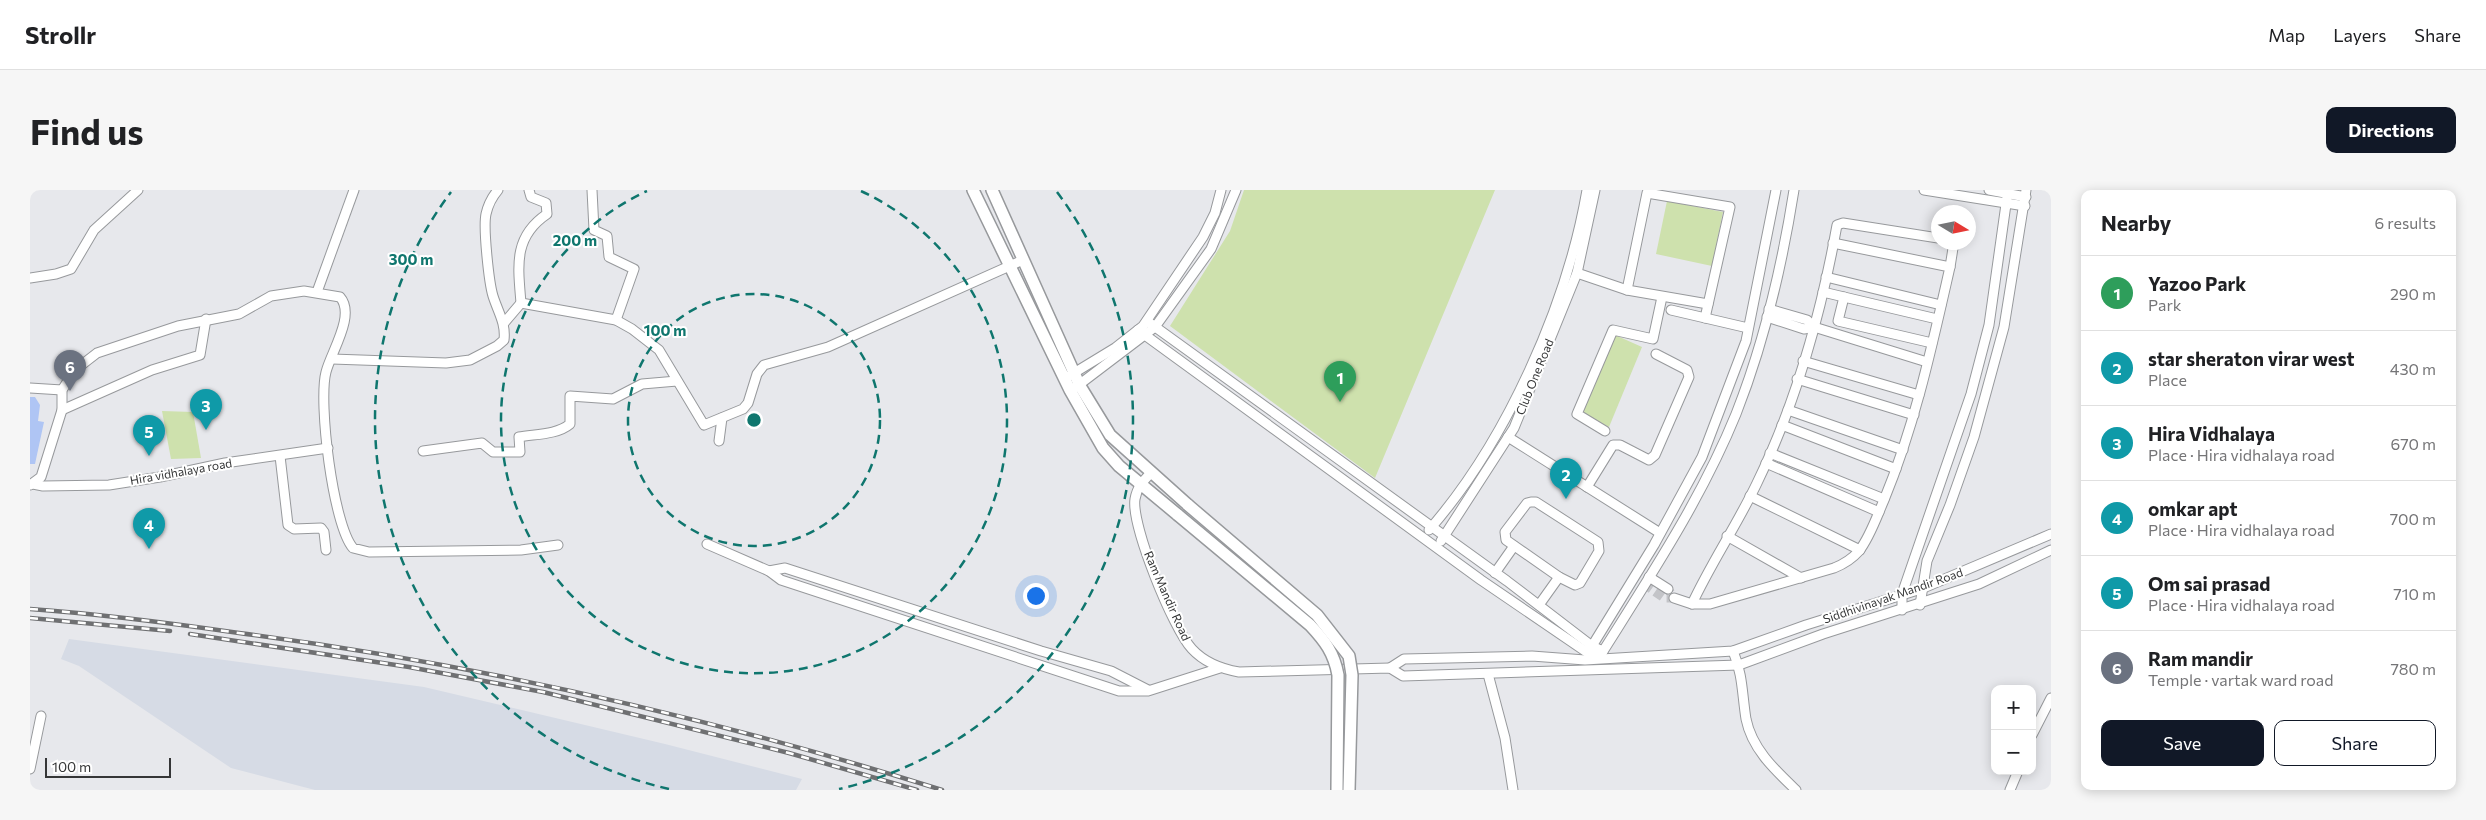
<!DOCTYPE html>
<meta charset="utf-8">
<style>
body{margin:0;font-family:Commissioner,sans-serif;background:#f6f6f6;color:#202124}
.controls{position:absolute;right:15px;bottom:15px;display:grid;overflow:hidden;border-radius:10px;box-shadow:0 2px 12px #0003}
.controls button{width:45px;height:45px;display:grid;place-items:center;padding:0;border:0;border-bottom:1px solid #e0e0e0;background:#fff;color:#202124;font:25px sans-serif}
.compass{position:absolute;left:1901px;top:15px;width:45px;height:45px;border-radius:50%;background:#fff;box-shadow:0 2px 12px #0003;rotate:100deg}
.scale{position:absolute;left:15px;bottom:12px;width:126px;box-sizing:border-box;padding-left:5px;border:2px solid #353637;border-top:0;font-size:14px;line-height:18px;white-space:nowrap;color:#353637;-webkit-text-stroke:4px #fff;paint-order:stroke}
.you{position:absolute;left:1005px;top:405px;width:18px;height:18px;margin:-12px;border:4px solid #fff;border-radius:50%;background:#1a73e8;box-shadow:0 0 0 8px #1a73e833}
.badge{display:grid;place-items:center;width:32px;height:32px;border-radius:50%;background:#111827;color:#fff;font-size:16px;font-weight:700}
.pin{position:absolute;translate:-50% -41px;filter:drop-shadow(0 1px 2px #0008)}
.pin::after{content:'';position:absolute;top:26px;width:18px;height:15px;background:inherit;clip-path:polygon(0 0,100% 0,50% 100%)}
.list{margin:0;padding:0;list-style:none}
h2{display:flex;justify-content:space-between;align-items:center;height:65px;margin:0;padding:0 20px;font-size:21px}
h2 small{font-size:16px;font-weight:400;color:#757577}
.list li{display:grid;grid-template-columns:32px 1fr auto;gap:15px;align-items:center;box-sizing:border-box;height:75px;padding:0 20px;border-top:1px solid #e0e0e0}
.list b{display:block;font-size:19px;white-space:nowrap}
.list p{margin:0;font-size:16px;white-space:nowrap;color:#757577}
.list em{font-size:16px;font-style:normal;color:#757577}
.actions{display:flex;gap:10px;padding:15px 20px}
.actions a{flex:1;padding:11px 0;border:1px solid #111827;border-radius:10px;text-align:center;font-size:18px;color:#111827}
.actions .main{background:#111827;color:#fff}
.map{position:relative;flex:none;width:2021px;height:600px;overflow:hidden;border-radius:10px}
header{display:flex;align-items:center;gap:30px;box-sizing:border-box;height:70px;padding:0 25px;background:#fff;border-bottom:1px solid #e0e0e0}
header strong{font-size:24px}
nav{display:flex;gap:28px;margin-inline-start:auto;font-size:18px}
.intro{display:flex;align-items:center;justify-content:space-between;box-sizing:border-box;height:120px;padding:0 30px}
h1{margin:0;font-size:35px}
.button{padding:12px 22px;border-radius:10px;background:#111827;color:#fff;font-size:18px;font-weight:700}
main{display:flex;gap:30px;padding:0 30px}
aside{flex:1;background:#fff;border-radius:10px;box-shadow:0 2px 12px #0003}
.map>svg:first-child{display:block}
.built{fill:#d6dbe5}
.green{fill:#cee1ad}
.water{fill:#afc5f4}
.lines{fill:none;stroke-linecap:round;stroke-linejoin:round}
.minor-tunnel{stroke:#c3c4c8;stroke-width:9;stroke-dasharray:9 4.5;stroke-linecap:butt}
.minor-casing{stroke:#97999c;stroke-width:11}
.major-casing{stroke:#97999c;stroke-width:14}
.minor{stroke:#fff;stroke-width:9}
.major{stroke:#fff;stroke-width:11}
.rail-casing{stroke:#6f7072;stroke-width:4.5}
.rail{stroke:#fff;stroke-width:2.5;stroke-dasharray:8;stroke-linecap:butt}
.major-bridge-casing{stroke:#97999c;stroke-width:14;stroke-linecap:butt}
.major-bridge{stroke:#fff;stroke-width:11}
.ring{fill:none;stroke:#0f766e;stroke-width:2.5;stroke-dasharray:9 6}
.labels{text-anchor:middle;stroke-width:4;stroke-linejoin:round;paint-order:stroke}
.street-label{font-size:12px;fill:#353637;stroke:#fff}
.centre{fill:#0f766e;stroke:#fff;stroke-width:2.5}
.ring-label{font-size:15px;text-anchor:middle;font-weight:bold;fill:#0f766e;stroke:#fff;stroke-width:4;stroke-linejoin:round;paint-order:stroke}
</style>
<header>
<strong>Strollr</strong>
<nav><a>Map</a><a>Layers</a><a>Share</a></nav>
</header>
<div class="intro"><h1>Find us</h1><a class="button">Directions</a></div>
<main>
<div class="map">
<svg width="2021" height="600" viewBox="0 0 2021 600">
<rect width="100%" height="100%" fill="#e7e8ec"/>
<path class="built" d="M39,449L394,497L635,554L772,589L766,600H285L201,578L49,476L31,469Z"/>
<g class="green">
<path d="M1214,0H1465L1345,288L1140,136L1200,41Z"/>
<path d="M1637,11L1693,22L1682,76L1626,64Z"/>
<path d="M1585,145L1612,157L1579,237L1551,222Z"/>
<path d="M132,221L163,222L171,268L141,269Z"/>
</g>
<path class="water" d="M0,207H5L10,215L8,231L14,232L5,274H0Z"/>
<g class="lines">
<path class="minor-tunnel" d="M1614,394L1634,408H1644L1638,399"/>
<defs>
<g id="minor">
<path d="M562,0L564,40L577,46L579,67L604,79L586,130"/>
<path d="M1894,0L1995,16"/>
<path d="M1959,0L1996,7"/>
<path d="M1920,77L1924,52"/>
<path d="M1547,83L1597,100L1678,114"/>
<path d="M1796,87L1911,115"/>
<path d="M0,88L26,84L41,79L64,40L108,0"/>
<path d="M1597,100L1617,3L1700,17L1675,128"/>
<path d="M287,102L324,0"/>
<path d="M1793,102L1814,107L1808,131L1902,153"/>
<path d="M1814,107L1907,129"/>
<path d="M491,113C488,76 483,47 517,24L516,13L501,7L499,0"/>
<path d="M1641,120L1718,138"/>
<path d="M1737,127L1774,139L1784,137L1777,130L1739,119"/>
<path d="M1117,131L1477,391L1562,456L1573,461"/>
<path d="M474,133L491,113L586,130L602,139L629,160L674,235L713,219L718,213L727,184L734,175L798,157L993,70"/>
<path d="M1784,137L1897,172"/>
<path d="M1108,140L1451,390L1558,463L1568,466"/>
<path d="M302,169L416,173L440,170L467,156L474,150C476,133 468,122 463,106C459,93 453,38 456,24C458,15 462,7 468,0"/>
<path d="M1773,171L1889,205"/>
<path d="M1039,186L1085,158L1113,136L1173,47L1185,23L1191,0"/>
<path d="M1767,189L1884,225"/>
<path d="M1046,197L1125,137L1181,59L1206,0"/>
<path d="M0,198L32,200"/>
<path d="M32,220L122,180L170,165L176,129"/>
<path d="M1758,220L1873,260"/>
<path d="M1752,235L1866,279"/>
<path d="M1575,241L1547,224L1583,140L1623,149L1632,107"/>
<path d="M1478,247L1630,343"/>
<path d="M689,251L692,228"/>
<path d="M393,261L452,253L463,262H490L489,247C504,244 527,245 540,234V206L583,209L612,194L647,191"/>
<path d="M1740,263L1854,309"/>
<path d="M250,266L258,335L264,339L291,338L294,342L296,360"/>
<path d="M1736,273L1849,322"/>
<path d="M1121,283C1113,291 1107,297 1105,309C1101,335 1143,439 1162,459C1174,472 1192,479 1209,482L1360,478L1373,486L1709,475L1793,444L1949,394L2021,360"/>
<path d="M3,294L13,296L79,295L130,287L195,273L298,258"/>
<path d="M0,295L11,287L32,220V200L45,180L67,163L148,136L209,124L241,106L274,101L310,107C326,125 301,162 296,182C288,212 303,335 323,358L339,362L491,360L528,355"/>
<path d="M1557,297L1583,255H1590L1619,270L1625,265L1659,187L1657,180L1626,164"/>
<path d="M1720,306L1830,360"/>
<path d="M1501,312H1506L1568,352L1569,361L1550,393L1545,395L1529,387L1476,350L1475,342L1497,313Z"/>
<path d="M1399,340C1476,252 1537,116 1557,0"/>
<path d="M1697,346L1771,388"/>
<path d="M1411,351L1484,238L1547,83L1565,0"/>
<path d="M677,354L739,381L751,390L1089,501H1118L1190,478"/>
<path d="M739,381L755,378L1011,461L1081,481L1118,500"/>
<path d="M1465,383L1484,356"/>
<path d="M1619,387L1638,399"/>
<path d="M1644,408L1662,414H1680L1804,378C1814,374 1822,369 1829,361C1840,347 1847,326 1854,310C1885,235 1902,156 1920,77L1803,53"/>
<path d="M1662,414C1681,373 1707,335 1727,293C1766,213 1791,124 1807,35L1813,33L1908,48"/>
<path d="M1509,415L1529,387"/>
<path d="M1890,415L1897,371L1920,315L1944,247L1974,137L1996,0"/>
<path d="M1872,420V404L1941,204L1959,135L1978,0"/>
<path d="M1559,461L1624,355L1672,267L1716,151L1746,0"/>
<path d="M1703,461C1713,485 1712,504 1716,529C1722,559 1745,580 1766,600"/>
<path d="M1570,466C1619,388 1671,310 1706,224C1734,153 1752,76 1764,0"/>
<path d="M1360,478L1374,469L1502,466L1555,470L1703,461L1776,435L1891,399L2021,344"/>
<path d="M1458,484L1475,548L1483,600"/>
<path d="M2002,545L2021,508"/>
<path d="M0,579L11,526"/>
<path d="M1980,600L1988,581"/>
</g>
<g id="major">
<path d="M943,0L1040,200L1073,258L1089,276L1148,325"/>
<path d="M962,0L1050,196L1080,245L1158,315"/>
</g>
</defs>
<use href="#minor" class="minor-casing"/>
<use href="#major" class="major-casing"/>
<use href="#minor" class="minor"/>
<use href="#major" class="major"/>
<defs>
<g id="rail">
<path d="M0,419C70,424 140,433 209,443C448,474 683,528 912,600"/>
<path d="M0,428L140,441"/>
<path d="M160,444L379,477L513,502L759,563L887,600"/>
</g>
</defs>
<use href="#rail" class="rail-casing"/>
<use href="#rail" class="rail"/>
<defs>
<g id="major-bridge">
<path d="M1158,315L1287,425L1319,466L1322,485L1319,600"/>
<path d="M1148,325L1280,435C1295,451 1304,463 1308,485L1307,600"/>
</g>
</defs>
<use href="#major-bridge" class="major-bridge-casing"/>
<use href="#major-bridge" class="major-bridge"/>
</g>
<g class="ring">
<circle cx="724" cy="230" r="126"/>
<path d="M831 1A253 253 0 1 1 617 1"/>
<path d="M639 599A379 379 0 0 1 421 2M1027 2A379 379 0 0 1 809 599"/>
</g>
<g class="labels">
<g class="street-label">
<text transform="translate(1505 187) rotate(-68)" y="4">Club One Road</text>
<text transform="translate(151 282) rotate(-10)" y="4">Hira vidhalaya road</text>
<text transform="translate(1137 406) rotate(66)" y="4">Ram Mandir Road</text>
<text transform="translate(1863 406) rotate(-19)" y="4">Siddhivinayak Mandir Road</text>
</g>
</g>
<circle cx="724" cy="230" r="8" class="centre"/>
<g class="ring-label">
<text x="545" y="56">200 m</text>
<text x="381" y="75">300 m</text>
<text x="635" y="146">100 m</text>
</g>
</svg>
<div class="controls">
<button>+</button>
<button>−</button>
</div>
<svg class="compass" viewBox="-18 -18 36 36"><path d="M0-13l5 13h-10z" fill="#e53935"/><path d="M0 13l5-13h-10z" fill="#757577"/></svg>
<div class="scale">100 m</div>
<div class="you"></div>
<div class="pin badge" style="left:1310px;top:212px;background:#2e9e5b">1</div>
<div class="pin badge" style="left:1536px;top:309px;background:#0f9aa8">2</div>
<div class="pin badge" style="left:176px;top:240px;background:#0f9aa8">3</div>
<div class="pin badge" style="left:119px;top:359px;background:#0f9aa8">4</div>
<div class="pin badge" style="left:119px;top:266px;background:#0f9aa8">5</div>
<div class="pin badge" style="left:40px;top:201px;background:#6b7280">6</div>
</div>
<aside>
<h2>Nearby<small>6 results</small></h2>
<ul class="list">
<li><span class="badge" style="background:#2e9e5b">1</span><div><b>Yazoo Park</b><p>Park</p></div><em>290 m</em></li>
<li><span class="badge" style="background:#0f9aa8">2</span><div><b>star sheraton virar west</b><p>Place</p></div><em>430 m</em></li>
<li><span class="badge" style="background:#0f9aa8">3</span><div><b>Hira Vidhalaya</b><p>Place · Hira vidhalaya road</p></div><em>670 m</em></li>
<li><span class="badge" style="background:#0f9aa8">4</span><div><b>omkar apt</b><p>Place · Hira vidhalaya road</p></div><em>700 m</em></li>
<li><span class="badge" style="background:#0f9aa8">5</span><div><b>Om sai prasad</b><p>Place · Hira vidhalaya road</p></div><em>710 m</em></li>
<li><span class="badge" style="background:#6b7280">6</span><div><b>Ram mandir</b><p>Temple · vartak ward road</p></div><em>780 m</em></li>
</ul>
<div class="actions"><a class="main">Save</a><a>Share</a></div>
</aside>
</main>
